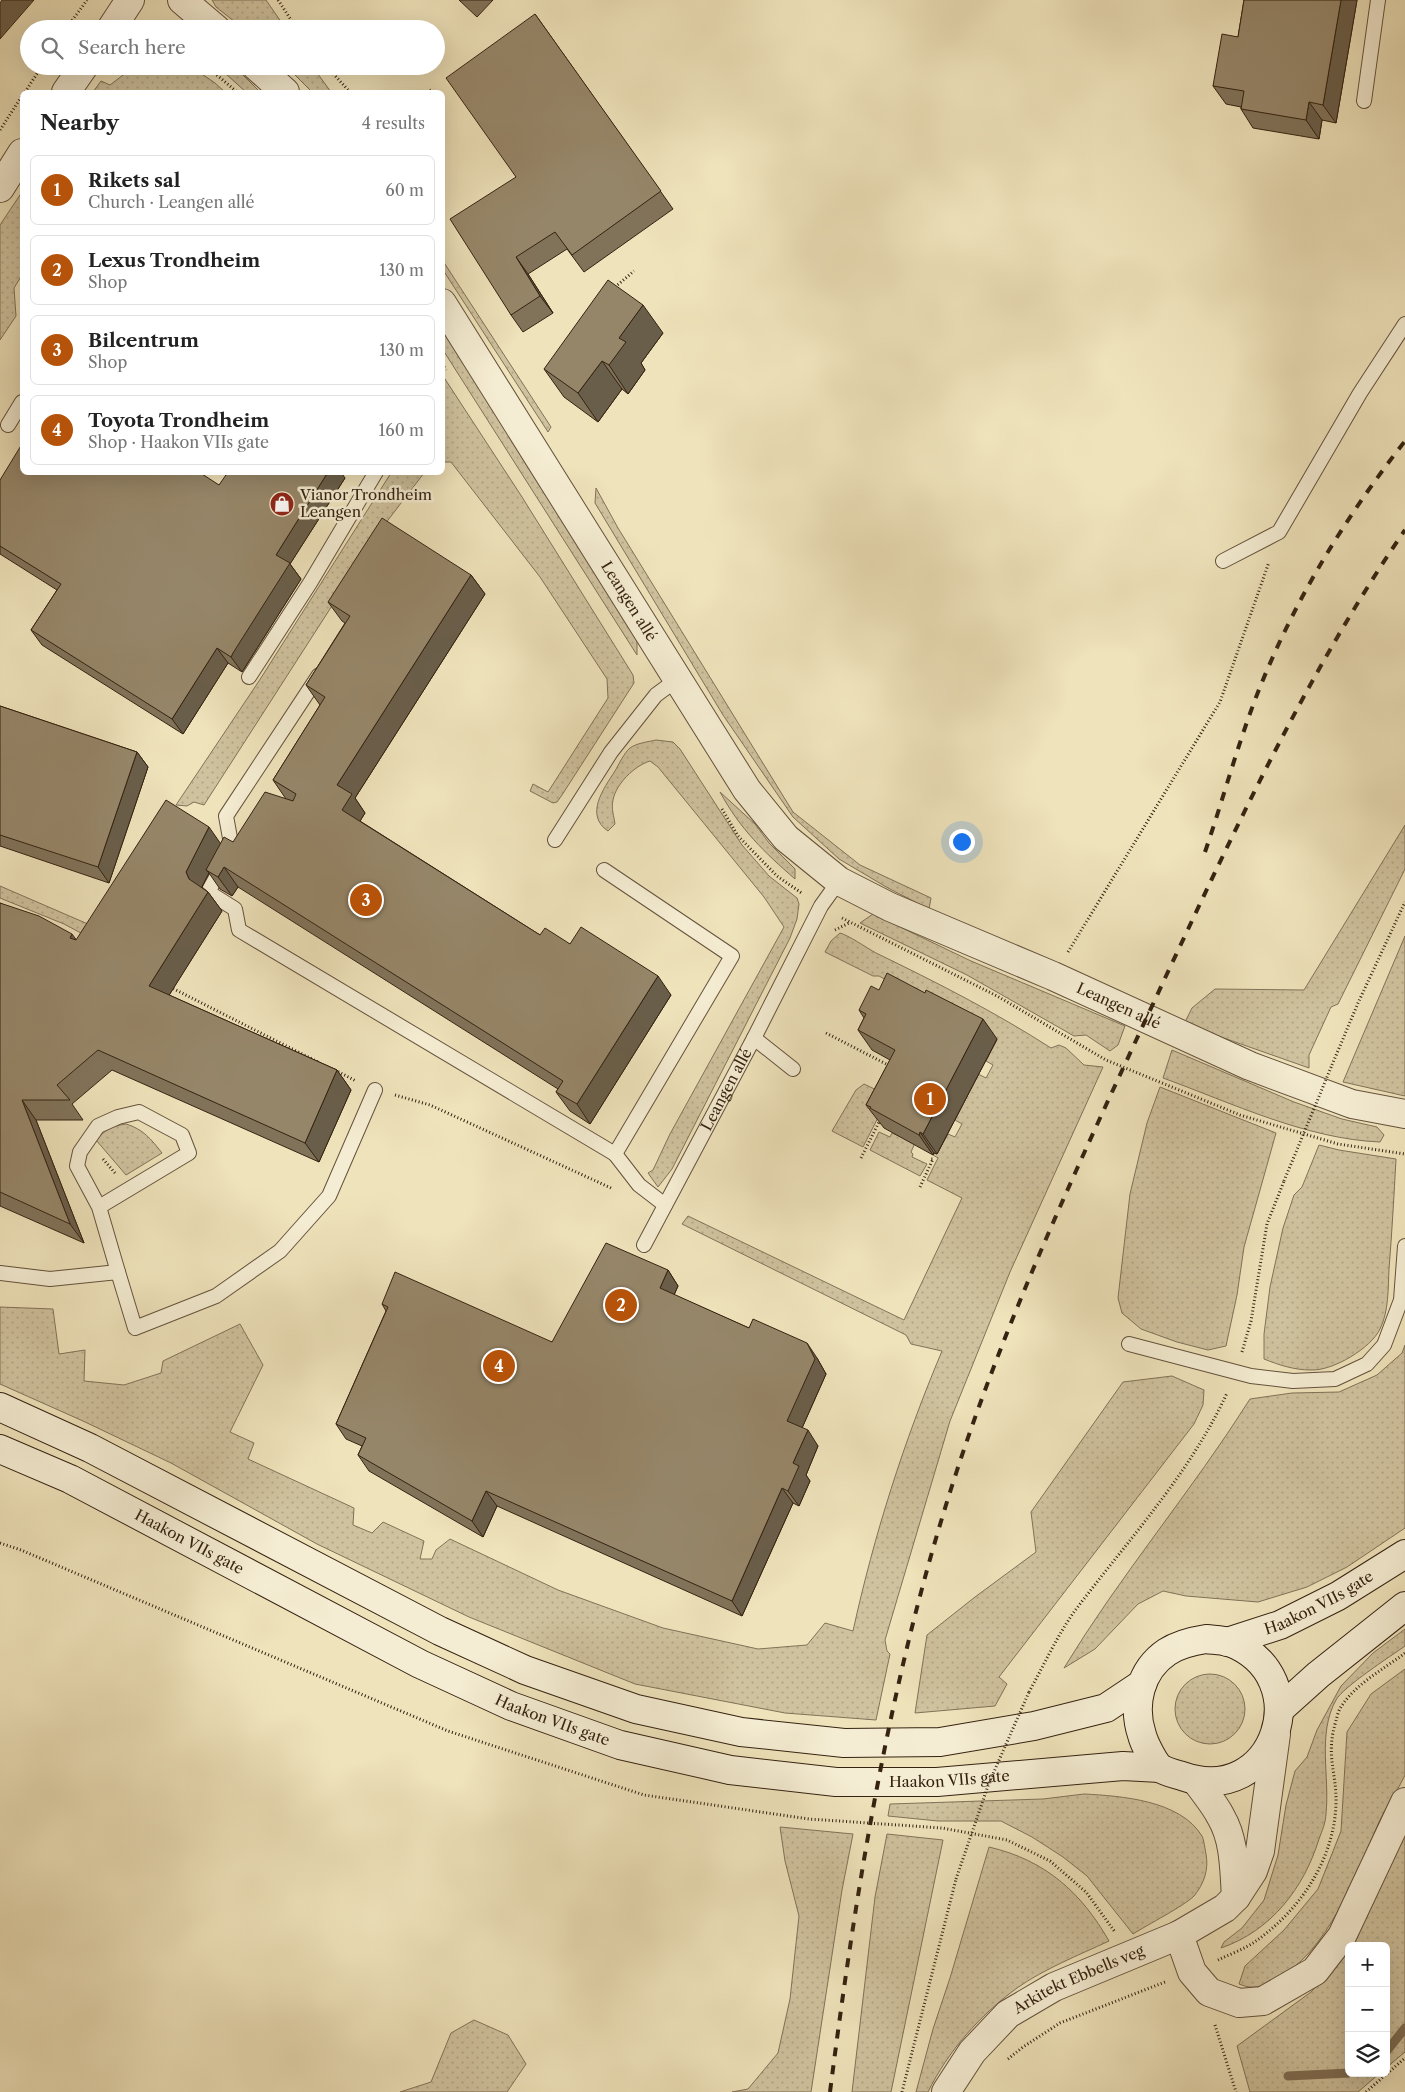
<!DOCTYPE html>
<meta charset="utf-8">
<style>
body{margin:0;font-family:"Libre Caslon Text",serif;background:#f6f6f6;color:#222}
.controls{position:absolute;right:15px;bottom:15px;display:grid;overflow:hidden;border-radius:8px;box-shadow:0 5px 20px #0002}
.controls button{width:45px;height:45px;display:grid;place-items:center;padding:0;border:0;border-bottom:1px solid #e0e0e0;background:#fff;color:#222;font:25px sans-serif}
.you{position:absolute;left:961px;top:841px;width:18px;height:18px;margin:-12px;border:4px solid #fff;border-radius:50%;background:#1a73e8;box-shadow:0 0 0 8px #1a73e833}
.badge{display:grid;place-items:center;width:32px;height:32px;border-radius:50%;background:#b45309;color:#fff;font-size:16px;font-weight:700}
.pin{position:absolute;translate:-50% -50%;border:2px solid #fff;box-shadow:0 1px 5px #0006}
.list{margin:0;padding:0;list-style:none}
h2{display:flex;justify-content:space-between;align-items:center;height:65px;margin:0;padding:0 20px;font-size:21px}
h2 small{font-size:16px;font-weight:400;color:#767676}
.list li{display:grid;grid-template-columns:32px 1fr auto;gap:15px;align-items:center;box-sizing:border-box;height:70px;margin:0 10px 10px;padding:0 10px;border:1px solid #e0e0e0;border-radius:8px}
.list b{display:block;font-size:19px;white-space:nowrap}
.list p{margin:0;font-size:16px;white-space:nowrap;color:#767676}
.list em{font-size:16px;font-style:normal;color:#767676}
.icon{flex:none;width:28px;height:28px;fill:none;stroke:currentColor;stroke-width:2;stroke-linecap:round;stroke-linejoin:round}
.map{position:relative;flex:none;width:1405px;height:2092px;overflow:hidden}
.search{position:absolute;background:#fff;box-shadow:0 5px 20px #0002;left:20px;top:20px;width:425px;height:55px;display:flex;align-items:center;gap:12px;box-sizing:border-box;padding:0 18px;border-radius:28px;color:#767676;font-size:19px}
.panel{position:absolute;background:#fff;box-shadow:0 5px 20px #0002;left:20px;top:90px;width:425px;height:385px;border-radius:8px}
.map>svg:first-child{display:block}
.grass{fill:url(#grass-dots);stroke:#827258}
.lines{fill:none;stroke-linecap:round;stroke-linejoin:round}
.stream{stroke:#7f6e54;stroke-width:9}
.service-casing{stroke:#64523c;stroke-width:16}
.minor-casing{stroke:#64523c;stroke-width:30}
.tertiary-casing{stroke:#64523c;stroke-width:30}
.secondary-casing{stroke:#352211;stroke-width:30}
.path{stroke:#352211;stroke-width:3;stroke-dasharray:1 2.5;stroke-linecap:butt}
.service{stroke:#f5edd3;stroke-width:14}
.minor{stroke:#f5edd3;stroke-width:28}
.tertiary{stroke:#f5edd3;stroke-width:28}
.secondary{stroke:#f5edd3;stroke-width:28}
.rail{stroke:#352211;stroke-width:4;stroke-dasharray:9 9;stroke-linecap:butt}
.path-bridge{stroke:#352211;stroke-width:3;stroke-dasharray:1 2.5;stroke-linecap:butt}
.wall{fill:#81735a;stroke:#352211}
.shaded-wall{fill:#695e4a;stroke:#352211}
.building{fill:#968669;stroke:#352211}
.labels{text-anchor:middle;stroke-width:5;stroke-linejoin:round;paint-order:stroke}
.poi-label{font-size:15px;fill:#352211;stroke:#f5edd3;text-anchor:start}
.street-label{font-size:15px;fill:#352211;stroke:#f5edd3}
</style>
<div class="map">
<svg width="1405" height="2092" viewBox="0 0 1405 2092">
<defs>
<pattern id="grass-dots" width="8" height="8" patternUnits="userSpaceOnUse" patternTransform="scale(1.25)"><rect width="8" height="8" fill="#cfc29e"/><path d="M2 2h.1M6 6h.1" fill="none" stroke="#b2a687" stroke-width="1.8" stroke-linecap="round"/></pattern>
</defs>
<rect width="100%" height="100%" fill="#efe3bb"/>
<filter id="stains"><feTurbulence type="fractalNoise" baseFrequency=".004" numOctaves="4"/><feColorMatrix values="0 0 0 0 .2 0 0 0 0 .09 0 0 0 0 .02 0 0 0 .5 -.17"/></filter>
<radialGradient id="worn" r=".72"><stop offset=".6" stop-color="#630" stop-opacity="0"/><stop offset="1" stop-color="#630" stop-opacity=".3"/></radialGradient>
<g class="grass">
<path d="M212,0H266L286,29H244L216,7Z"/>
<path d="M144,66H190L215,83L225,92H93L101,81L110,85L127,72Z"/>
<path d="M217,66H234L260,92H246Z"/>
<path d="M286,66H312L331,92H312Z"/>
<path d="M22,192V275L14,288L16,316L0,340V225Z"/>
<path d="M443,261L551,427L548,432L443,270Z"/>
<path d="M442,324L637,640V655L443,350Z"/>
<path d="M443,376L522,497L633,675L634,683L562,795L557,802L553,803L530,791L533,784L548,792L608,698L607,679L540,577L451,462H443Z"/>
<path d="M391,473H424L382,528L204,805L194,802L187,806L176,805L259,681Z"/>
<path d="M596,488L618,528L793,812L860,865L931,898L929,909L888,888L839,859L793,817L723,715L595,503Z"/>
<path d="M656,740L673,742L680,749L742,845L769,876L797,898L799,904L797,919L790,938L672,1169L658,1187L648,1173L653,1170L670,1134L784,927L764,897L658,767L650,761C634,766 616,784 613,800C611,809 614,816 615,824L608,831C584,815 604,788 615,771C619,764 624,753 630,748C637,743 647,742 656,740Z"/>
<path d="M720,792L755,824L769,843L795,869V879C764,852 740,829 720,792Z"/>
<path d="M1405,825V869L1338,1004L1331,1007L1309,1055V1068L1184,1024L1192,1008L1215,989L1304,990Z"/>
<path d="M0,886L118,937L113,950L64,924L0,898Z"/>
<path d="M873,914L971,961L1125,1026L1118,1045L1110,1051L1086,1035L1074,1036L967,975L860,923Z"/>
<path d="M840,933C848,935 867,948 876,953C936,982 995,1012 1051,1048L1059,1045L1066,1048L1084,1065L1103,1067L1010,1272L950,1421L885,1640L887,1651L890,1654L876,1720L785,1713L635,1684L469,1617L317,1544L171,1463L83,1421L0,1384V1307L53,1309L59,1354L85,1350L84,1381L124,1385L161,1373L163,1361L240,1324L263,1365L230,1432L254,1443L248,1459L354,1508L353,1525L372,1533L383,1522L424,1541L420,1559H432L436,1550L450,1539L558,1590L663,1628L758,1649L807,1645L825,1623L853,1631C874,1535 904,1441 942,1351L911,1344L906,1335L682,1224L688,1216L904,1320L962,1198L927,1180L938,1158L933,1155L934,1153L937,1154L948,1134L955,1137L962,1124L955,1120L978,1074L986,1078L993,1065L986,1061L997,1040L879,976H873L825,952L831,941Z"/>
<path d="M1405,936V1096L1343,1082Z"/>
<path d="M1172,1050L1294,1102L1342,1119L1377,1127L1384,1135L1380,1142C1306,1139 1232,1103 1163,1078Z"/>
<path d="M864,1084L889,1096L863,1147L832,1131L856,1090Z"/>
<path d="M1160,1087L1276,1133L1244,1247L1237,1295L1226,1346L1208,1350L1177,1342L1141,1329L1122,1313L1118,1298L1130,1194L1147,1123Z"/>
<path d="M126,1124C143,1129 151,1139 162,1153L126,1175L96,1140C105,1130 112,1126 126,1124Z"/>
<path d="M879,1132L890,1137L892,1133L915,1143L911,1152L913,1154L912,1157L927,1164L920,1176L870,1150Z"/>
<path d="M1319,1145L1339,1150L1396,1159C1394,1195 1392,1232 1389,1269C1388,1288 1389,1311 1380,1329C1371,1348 1333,1371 1311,1370C1294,1370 1279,1365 1264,1359V1334L1270,1287L1283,1228L1294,1195L1302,1187Z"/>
<path d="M1405,1345V1528L1347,1567L1307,1587L1258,1602L1186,1596L1163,1591L1138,1604L1095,1649L1064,1668C1121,1574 1192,1491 1250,1399L1292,1393L1339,1392L1377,1375L1402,1353Z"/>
<path d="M1172,1376L1204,1390L1203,1405L1194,1424L999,1677L1007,1684L995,1706L915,1713L927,1635L975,1597L1036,1552L1031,1512L1123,1382Z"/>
<path d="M1405,1629V1646C1391,1656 1343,1687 1336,1700C1317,1734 1330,1777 1326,1813C1326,1822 1322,1831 1319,1839C1304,1888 1271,1931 1221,1948L1224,1942L1242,1928L1264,1900L1278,1855L1286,1805L1295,1771L1307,1757L1317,1730L1341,1686L1373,1653Z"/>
<path d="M1405,1669C1405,1696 1405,1722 1405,1749C1405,1756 1405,1768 1405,1775C1398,1791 1386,1806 1379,1822C1357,1873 1327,1955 1274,1980C1260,1987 1254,1990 1239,1984L1245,1966L1284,1930L1318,1889L1341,1831L1347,1732L1371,1694Z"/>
<circle cx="1210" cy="1709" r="35"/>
<path d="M1084,1794C1121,1796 1180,1800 1202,1836C1204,1840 1205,1849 1206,1854C1209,1869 1204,1884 1194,1896C1184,1906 1147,1925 1133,1934L1087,1876L1063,1857L1032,1837L1001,1821H938L888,1816L890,1804L1043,1799Z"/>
<path d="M780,1827L853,1834L842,1890L811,2092H732L748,2089L778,2053L790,1999L799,1916L785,1861Z"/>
<path d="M1405,1829V2052L1386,2068V1946H1349V2073H1380L1358,2092H1250L1237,2046L1311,1992L1341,1957Z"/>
<path d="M887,1834L943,1840L891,2092H852L875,1897Z"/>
<path d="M989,1847C1045,1860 1081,1892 1109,1941C1079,1955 1044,1969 1017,1988C980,2015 948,2051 928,2092H916L933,2029L950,1978Z"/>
<path d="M474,2020L508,2035L526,2064L507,2092H400L431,2082L451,2033Z"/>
</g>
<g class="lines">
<g class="stream">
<path d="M1386,2052L1405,2028"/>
<path d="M1288,2076L1349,2073"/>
</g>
<defs>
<g id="service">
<path d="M1364,101L1378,0"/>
<path d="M8,425L22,402"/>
<path d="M1223,561L1279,532L1360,393L1405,324"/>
<path d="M319,675L226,816L232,849L208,892L235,909L239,930L615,1154L732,956L604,870"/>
<path d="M249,677L310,583L376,472"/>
<path d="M555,840L611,752L656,695L679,678"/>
<path d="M754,1038L793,1069"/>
<path d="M615,1154L639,1185L665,1205"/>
<path d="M99,1207L77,1166L80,1152L98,1126L118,1117L139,1112L182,1135L189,1153L99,1207L118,1272"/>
<path id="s1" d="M644,1245L754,1038L821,906L839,881"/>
<path d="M0,1273L50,1279L118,1272L135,1328L216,1296L280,1251L329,1196L375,1090"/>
<path d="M1129,1344L1251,1376L1293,1381L1335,1379L1367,1364L1384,1345L1401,1300L1405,1246"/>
</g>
<path id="minor" d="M1179,1935L1192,1972L1209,1992L1239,2003L1263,2001L1315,1971L1342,1936L1405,1802"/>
<g id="tertiary">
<path d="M182,0L216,29"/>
<path d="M111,29L130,0"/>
<path d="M256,66L285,92"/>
<path d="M66,92L84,66"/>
<path d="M0,188L22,153"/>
<path id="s2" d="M442,303L747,790L786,838L839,881L890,907L1053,976L1250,1066L1352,1104L1405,1114"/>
<path d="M1197,1782C1205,1793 1215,1805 1221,1817C1235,1841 1234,1870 1236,1897"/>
<path id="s3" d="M946,2092L972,2052L1008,2014L1054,1987L1179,1935L1225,1908L1236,1897L1253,1871L1260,1851L1276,1734"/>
</g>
<g id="secondary">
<path d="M0,1407L90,1448L440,1631L525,1670L636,1709L741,1732L844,1743L940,1742L1034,1726L1106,1708L1142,1684"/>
<path id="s4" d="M0,1449L70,1479L420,1664L511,1706L620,1745L730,1770L836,1782H937L1123,1766L1160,1768"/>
<path d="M1206,1639C1214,1640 1222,1640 1229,1642C1320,1676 1275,1809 1182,1776C1175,1774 1166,1772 1160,1768C1154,1763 1144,1743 1142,1735C1132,1705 1140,1670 1167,1652C1179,1644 1193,1641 1206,1639Z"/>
<path id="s5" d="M1227,1642L1280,1625L1338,1596L1405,1554"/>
<path d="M1279,1710L1318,1675L1405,1606"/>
</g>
</defs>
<use href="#service" class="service-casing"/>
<use href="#minor" class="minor-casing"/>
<use href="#tertiary" class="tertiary-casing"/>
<use href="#secondary" class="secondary-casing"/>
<g class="path">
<path d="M278,0L297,29"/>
<path d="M66,29L87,0"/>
<path d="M206,66L237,92"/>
<path d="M326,66L350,92"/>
<path d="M113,69L124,66"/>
<path d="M25,92L42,66"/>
<path d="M427,92L431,90"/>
<path d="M0,130L22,96"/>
<path d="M615,287L634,271"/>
<path d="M442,364L446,370"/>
<path d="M722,809L738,836L777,876L803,894"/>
<path d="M842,918L997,996L1106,1060L1240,1115L1338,1144L1405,1154"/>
<path d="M835,930L849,923"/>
<path d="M1068,952L1220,702L1269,562"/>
<path d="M170,987L318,1062"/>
<path d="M826,1033L890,1066"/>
<path d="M1332,1065L1358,1003L1405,902"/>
<path d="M335,1070L356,1081"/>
<path d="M395,1095L430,1105L611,1188"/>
<path d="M861,1158L880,1120"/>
<path d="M103,1159L115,1173"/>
<path d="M920,1187L933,1159H931"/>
<path d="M1242,1352L1251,1321L1267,1224L1284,1181"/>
<path d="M0,1543L21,1550L448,1731L644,1795L809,1819L942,1828L1007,1840L1050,1861L1086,1892L1115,1932"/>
<path d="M1029,1692C1044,1665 1057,1636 1074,1612C1127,1541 1190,1474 1227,1393"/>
<path d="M1218,1960C1230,1954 1245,1949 1256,1941C1300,1910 1334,1860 1336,1804C1337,1772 1325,1756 1336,1721C1337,1717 1338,1711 1341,1707C1355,1684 1384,1669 1405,1653"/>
<path d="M1215,2025L1236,2092"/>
<path d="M1008,2059L1023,2047L1060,2023L1165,1982"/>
<path d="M902,2092L956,1879"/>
<path d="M1366,2092L1405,2058"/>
</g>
<use href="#service" class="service"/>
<use href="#minor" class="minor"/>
<use href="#tertiary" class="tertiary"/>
<use href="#secondary" class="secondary"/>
<g class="rail">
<path d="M1205,852C1226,791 1242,727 1268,668C1303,586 1351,510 1405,441"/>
<path d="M830,2092C856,1889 889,1684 951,1489C1007,1312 1088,1144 1166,976C1238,823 1309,670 1405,530"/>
</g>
<g class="path-bridge">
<path d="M1284,1181L1332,1065"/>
<path d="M956,1879L989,1783L1029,1692"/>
</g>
</g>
<g class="wall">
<path d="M459,0H493L477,17Z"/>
<path d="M1244,0H1357L1336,123L1322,120L1319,139L1253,128L1241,109V107L1226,104L1213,86L1238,37Z"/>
<path d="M535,14L673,209L584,272L567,249L528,274L553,313L523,332L511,315L516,177Z"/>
<path d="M663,333L641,363L645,370L628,394L622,389L598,422L564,397L544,369Z"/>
<path d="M345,478L290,564L301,579L244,669L242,672L228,663L183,734L42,645L31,630L57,590L0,554V480L219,485Z"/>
<path d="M471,575L485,594L355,798L365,813L360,821L540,935L570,944L671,995L590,1124L570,1111L556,1092L558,1089L238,887L232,896L220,889L209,873L202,887L208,892L222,911L169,995L337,1070L351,1090L319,1162L112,1070L72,1104L83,1120H36L84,1243L0,1206V903L77,940L221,844L233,842L286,799L273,780L320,705L306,685L345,623L342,621L328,602Z"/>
<path d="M0,706L137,752L148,767L109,883L0,846Z"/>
<path d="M879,990L997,1039L937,1154L934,1153L933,1155L884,1128L866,1105L890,1060L872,1050L858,1030L864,1018L859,1010Z"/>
<path d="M668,1270L678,1286L674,1295L817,1358L826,1374L802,1428L818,1446L806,1475L810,1481L799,1506L793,1503L742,1616L497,1506L483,1537L369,1471L358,1455L362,1446L346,1439L336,1424L386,1311L382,1304L552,1342Z"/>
</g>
<g class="shaded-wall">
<path d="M2,0H34L0,39V3Z"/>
<path d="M1341,0H1357L1336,123L1323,105Z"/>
<path d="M1309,102L1322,120L1319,139L1306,120Z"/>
<path d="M516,257L528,274L553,313L540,296Z"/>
<path d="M643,305L663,333L641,363L645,370L628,394L609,365L619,338Z"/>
<path d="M602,361L622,389L598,422L578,393Z"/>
<path d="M328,472H341L345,478L290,564L301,579L242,672L231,657L276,555Z"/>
<path d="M471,575L485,594L355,798L365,813L355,829L342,810L337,785Z"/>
<path d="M217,648L228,663L183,734L172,719Z"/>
<path d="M137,752L148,767L109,883L98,867Z"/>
<path d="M209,827L223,847L206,870L209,873L199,892L189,879L186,872Z"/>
<path d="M224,867L238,887L232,896L218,877Z"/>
<path d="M208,892L222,911L163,1005L149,986Z"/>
<path d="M72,934L86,953L70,938Z"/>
<path d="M658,976L671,995L590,1124L577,1104Z"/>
<path d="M983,1019L997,1039L937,1154L923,1134Z"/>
<path d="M337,1070L351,1090L319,1162L305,1143Z"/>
<path d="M22,1100L36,1120L84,1243L70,1224Z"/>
<path d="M920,1132L934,1153L933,1155L919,1135Z"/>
<path d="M668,1270L678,1286L670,1304L660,1288Z"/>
<path d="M807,1343L817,1358L826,1374L798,1437L787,1421Z"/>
<path d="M808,1430L818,1446L806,1475L810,1481L799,1506L788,1491L793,1463Z"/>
<path d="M782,1488L793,1503L742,1616L732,1601Z"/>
<path d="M486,1491L497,1506L483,1537L472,1521Z"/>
</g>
<g class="building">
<path d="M1244,0H1341L1323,105L1309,102L1306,120L1241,109L1244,91L1213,86L1222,34L1238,37Z"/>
<path d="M535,14L661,191L572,255L555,232L516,257L540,296L511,315L450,219L516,177L446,78Z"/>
<path d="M608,280L643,305L619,338L626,342L609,365L602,361L578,393L544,369Z"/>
<path d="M22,444V472H199L219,485L228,472H328L276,555L290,563L233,653L231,657L217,648L172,719L31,630L61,584L0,546V480Z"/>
<path d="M382,518L471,575L337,785L352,794L342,810L540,935L545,928L570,944L581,927L658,976L577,1104L556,1092L563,1081L224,867L218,877L206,870L224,837L233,842L265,792L293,801L296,794L273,780L325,697L306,685L350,616L328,602Z"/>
<path d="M0,706L137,752L98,867L0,835Z"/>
<path d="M166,800L209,827L186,872L189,879L208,892L149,986L337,1070L305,1143L98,1050L57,1085L70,1100H22L70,1224L0,1192V903L39,916L72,934L70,938L76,940Z"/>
<path d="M887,973L925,993L926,990L983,1019L923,1134L920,1132L919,1135L870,1108L871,1107L866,1105L895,1050L858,1030L866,1014L859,1010L871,986L879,990Z"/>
<path d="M606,1243L668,1270L660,1288L749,1328L753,1319L807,1343L815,1359L787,1421L808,1430L793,1463L799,1466L788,1491L782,1488L732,1601L486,1491L472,1521L358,1455L366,1438L336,1424L388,1307L382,1304L395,1272L552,1342Z"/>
</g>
<defs>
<symbol id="shop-disc" viewBox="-11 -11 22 22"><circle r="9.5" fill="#8f2418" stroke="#f5edd3"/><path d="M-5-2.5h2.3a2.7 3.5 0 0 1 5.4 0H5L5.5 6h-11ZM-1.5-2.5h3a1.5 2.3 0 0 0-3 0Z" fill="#fff"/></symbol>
</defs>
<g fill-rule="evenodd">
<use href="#shop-disc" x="268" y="490" width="28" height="28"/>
</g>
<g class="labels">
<g class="poi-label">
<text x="300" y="500">Vianor Trondheim<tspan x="300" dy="17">Leangen</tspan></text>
</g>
<g class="street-label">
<text dy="5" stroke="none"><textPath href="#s2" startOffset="352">Leangen allé</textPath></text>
<text dy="5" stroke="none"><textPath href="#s2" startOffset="1011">Leangen allé</textPath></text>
<text dy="5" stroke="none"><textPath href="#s1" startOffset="176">Leangen allé</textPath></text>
<text dy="5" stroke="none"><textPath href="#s4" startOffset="211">Haakon VIIs gate</textPath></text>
<text dy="5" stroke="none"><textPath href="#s5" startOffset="100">Haakon VIIs gate</textPath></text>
<text dy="5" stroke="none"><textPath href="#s4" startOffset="616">Haakon VIIs gate</textPath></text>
<text dy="5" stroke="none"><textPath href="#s4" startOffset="1021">Haakon VIIs gate</textPath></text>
<text dy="5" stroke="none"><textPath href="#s3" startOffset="179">Arkitekt Ebbells veg</textPath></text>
</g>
</g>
<rect width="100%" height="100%" filter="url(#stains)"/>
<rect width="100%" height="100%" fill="url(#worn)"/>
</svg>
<div class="controls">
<button>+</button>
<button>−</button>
<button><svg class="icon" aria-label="layers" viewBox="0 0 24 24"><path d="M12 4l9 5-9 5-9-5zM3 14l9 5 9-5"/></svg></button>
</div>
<div class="you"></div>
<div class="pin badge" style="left:930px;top:1099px">1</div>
<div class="pin badge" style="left:621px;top:1305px">2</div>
<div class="pin badge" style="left:366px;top:900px">3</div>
<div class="pin badge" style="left:499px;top:1366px">4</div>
<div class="search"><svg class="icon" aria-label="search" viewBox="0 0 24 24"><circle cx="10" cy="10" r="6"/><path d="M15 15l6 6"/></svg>Search here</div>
<section class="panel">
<h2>Nearby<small>4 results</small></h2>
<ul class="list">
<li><span class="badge">1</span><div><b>Rikets sal</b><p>Church · Leangen allé</p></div><em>60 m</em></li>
<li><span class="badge">2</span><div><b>Lexus Trondheim</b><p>Shop</p></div><em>130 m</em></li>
<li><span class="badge">3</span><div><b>Bilcentrum</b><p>Shop</p></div><em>130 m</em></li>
<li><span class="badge">4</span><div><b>Toyota Trondheim</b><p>Shop · Haakon VIIs gate</p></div><em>160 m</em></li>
</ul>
</section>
</div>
